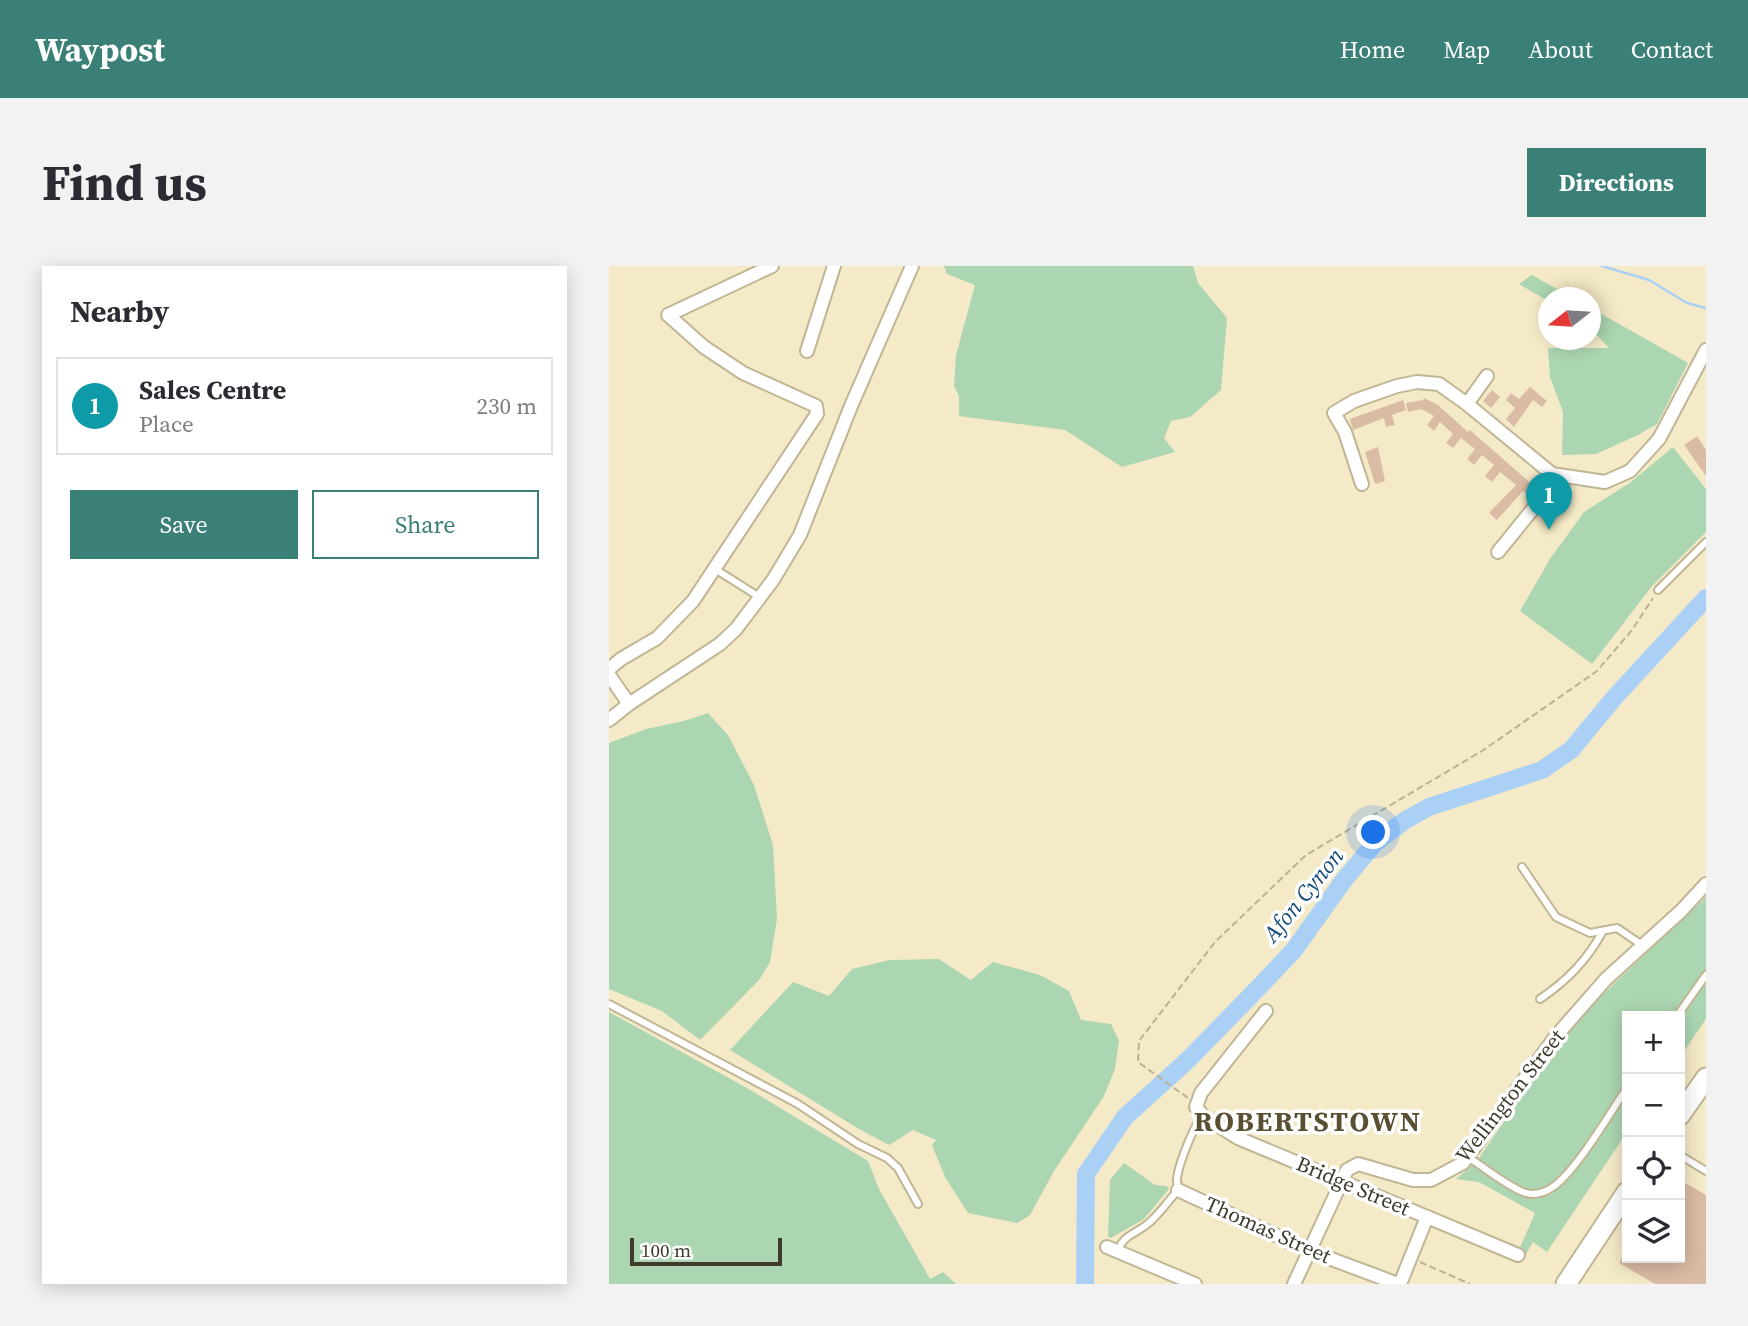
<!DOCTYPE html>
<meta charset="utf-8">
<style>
body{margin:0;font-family:"Source Serif 4",serif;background:#f2f2f3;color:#2b2b33}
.controls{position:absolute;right:21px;bottom:21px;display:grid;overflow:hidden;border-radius:0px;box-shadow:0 4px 18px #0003}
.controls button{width:63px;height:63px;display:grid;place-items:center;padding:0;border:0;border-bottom:2px solid #e1e1e2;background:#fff;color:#2b2b33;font:35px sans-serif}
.compass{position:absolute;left:929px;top:21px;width:63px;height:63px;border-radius:50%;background:#fff;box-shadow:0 4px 18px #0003;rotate:253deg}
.scale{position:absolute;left:21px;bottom:18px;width:152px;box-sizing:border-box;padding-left:7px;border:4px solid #3e3a2c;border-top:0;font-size:19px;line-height:24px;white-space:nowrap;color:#3e3a2c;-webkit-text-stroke:5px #fff;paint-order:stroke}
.you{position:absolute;left:765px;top:567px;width:24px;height:24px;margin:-18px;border:5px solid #fff;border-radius:50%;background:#1a73e8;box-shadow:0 0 0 10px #1a73e833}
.badge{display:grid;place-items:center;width:46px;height:46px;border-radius:50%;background:#3a8077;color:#fff;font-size:23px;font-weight:700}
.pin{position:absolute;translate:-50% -58px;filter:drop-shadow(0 2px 4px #0008)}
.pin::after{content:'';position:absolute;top:37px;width:24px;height:21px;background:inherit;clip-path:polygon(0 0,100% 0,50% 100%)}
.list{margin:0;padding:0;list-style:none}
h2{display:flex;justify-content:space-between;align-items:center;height:91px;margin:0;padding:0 28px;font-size:30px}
h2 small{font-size:23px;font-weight:400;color:#7c7c81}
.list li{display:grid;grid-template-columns:46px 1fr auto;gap:21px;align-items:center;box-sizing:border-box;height:98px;margin:0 14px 14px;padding:0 14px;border:2px solid #e1e1e2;border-radius:0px}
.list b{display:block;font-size:26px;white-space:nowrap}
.list p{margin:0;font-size:23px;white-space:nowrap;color:#7c7c81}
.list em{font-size:23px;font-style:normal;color:#7c7c81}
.actions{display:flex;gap:14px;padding:21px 28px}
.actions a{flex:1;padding:16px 0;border:2px solid #3a8077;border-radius:0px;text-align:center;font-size:24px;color:#3a8077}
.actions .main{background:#3a8077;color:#fff}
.icon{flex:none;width:38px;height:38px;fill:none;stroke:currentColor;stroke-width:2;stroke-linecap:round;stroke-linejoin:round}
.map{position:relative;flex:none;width:1097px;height:1018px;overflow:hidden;border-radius:0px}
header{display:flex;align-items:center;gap:42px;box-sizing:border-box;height:98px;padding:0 35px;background:#3a8077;color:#fff}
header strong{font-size:33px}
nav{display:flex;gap:38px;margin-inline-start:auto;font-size:24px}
.intro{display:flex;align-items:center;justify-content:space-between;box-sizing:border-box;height:168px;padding:0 42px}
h1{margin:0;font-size:49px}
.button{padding:18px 32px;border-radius:0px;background:#3a8077;color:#fff;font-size:24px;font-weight:700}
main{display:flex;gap:42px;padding:0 42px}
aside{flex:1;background:#fff;border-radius:0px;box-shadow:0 4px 18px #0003}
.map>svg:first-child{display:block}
.green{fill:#acd5b1}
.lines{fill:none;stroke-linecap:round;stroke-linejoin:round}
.stream{stroke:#aad0f6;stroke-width:2.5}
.river{stroke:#aad0f6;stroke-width:18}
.building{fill:#dabba5}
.service-casing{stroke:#c0b695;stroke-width:10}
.minor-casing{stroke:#c0b695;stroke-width:16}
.primary-casing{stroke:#c0b695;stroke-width:23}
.path{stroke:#bab196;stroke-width:2;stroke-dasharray:7 3.5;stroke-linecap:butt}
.service{stroke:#fff;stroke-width:6}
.minor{stroke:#fff;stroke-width:12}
.primary{stroke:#fff;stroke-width:19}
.labels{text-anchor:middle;stroke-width:7;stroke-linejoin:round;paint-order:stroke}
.street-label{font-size:21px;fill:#3e3a2c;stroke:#fff}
.water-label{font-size:23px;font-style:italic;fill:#144b7a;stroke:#fff}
.district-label{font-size:28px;font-weight:bold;letter-spacing:2px;fill:#594f31;stroke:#fff}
</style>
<header>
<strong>Waypost</strong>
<nav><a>Home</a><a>Map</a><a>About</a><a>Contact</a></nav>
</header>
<div class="intro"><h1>Find us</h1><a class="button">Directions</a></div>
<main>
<aside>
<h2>Nearby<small></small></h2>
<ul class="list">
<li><span class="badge" style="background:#0f9aa8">1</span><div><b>Sales Centre</b><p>Place</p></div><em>230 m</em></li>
</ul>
<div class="actions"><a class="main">Save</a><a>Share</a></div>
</aside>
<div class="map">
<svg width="1097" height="1018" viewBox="0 0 1097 1018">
<rect width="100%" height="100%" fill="#f5eac8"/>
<g class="green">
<path d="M335,0H584L589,17L618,52L612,124L581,151L562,155L555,172L566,186L513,201L456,164L350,150V130L345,120L347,89L366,19L338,8Z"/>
<path d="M923,9L962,31L940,32L939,35L910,18Z"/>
<path d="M982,42L1079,97L1048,158L1029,169L987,188L953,189L954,146L941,111L939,82H1000L982,63Z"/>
<path d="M1064,181L1097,223V266L1043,320L983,398L911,345L941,293L975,246L1022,216Z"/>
<path d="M99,447L119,469L145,519L164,579L168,653L161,696L151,713L91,774L53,745L0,723V477L37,463L75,455Z"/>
<path d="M1097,631V753L1071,791V750H1018V866L938,986L924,976L917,988L910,984L926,947L870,916L847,913L868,895L941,789L977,744Z"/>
<path d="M330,693L362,714L384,696L431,709L460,725L472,754L502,758L510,775L506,803L495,830L445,905L421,949L408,957L359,947L336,911L323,879L327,874L304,864L280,879L250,863L121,784L184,716L220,730L243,703L281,694Z"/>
<path d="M0,746L138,822L259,895L270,923L321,1013L334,1006L347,1018H0Z"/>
<path d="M515,897L546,919L558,920L560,923L535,953L502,972L499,971L501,914Z"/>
</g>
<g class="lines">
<path class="stream" d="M993,0L1040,14L1078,37L1097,42"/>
<path class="river" d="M476,1018L477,908L516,851L580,793L651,720L685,684L735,614L766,577L795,555L820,541L933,504L962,484L1005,432L1097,332"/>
</g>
<g class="building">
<path d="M921,121L938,135L933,141L924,134L905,161L897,153L906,142L897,134L902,127L910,133Z"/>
<path d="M883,124L891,131L882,142L874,135Z"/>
<path d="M815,132L829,139L859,166L861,164L925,220L918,228L914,225L888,254L880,247L907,219L891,206L883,216L876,210L885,199L873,189L865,199L858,193L866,183L852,172L844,182L837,177L844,168L831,156L825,165L818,159L825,150L812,143L799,146L797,137L814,134Z"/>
<path d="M794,134L797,144L783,149L786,159L777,161L775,152L744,164L741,153Z"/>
<path d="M1088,170L1097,184V210L1075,179Z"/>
<path d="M769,181L776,215L766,218L756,186Z"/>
<path d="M1071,914L1097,929V1018H1046L1010,997L1013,992H1071Z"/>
</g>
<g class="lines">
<defs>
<g id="service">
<path d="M106,303L152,332"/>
<path d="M1049,324L1097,276"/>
<path d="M913,601L947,651L981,667L1008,662L1033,679"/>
<path d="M931,733C959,714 978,694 994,665"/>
<path d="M0,738L189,838L249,878L278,892L289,902L309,938"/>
<path d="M1068,750L1097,709"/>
<path d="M859,891C876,902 895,918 914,926C924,930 935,927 944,921C967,905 1001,847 1018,822"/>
<path d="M1074,891L1097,905"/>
<path d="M509,985C514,968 530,967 542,955C552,946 560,934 569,924C569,920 568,917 568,913C569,900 585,858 594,850"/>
</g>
<g id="minor">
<path d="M198,85L225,0"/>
<path d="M858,138L878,110"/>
<path d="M753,218L736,166L725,147L745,135L788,120L808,116L830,118L858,138L943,208L996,216L1021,205L1050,173L1097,84"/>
<path d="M889,286L936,228L943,208"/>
<path d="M0,403L12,393L48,372L84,335L208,148L207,140L134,107L95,81L59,49L163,0"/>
<path d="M0,409L20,438"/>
<path d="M0,454L20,438L111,378L127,363L164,314L191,269L242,140L303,0"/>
<path d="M657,745L592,827L587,841L594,850L629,872L909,989"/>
<path d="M569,924L701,985L789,1018"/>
<path d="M498,981L586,1018"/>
<path d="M685,1018L738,904L749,898L804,914H822L854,897L947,770L997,713L1072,645L1097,618"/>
<path d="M791,1018L818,951"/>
</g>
<g id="primary">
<path d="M1071,849L1097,812"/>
<path d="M957,1018L1018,926"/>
</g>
</defs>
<use href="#service" class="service-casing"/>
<use href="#minor" class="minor-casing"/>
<use href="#primary" class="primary-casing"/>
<g class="path">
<path d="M579,832L529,796L530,775L606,676L697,589L873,485L988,405L1023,364L1044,332"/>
<path d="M811,996L861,1018"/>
</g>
<use href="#service" class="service"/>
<use href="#minor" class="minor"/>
<use href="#primary" class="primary"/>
</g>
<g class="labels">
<g class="street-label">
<text transform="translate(901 830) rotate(-52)" y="7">Wellington Street</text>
<text transform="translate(744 920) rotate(23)" y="7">Bridge Street</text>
<text transform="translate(659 964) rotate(24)" y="7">Thomas Street</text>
</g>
<g class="water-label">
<text transform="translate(694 629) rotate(-51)" y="8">Afon Cynon</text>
</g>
<g class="district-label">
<text x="699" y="865">ROBERTSTOWN</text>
</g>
</g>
</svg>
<div class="controls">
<button>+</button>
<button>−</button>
<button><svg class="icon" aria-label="locate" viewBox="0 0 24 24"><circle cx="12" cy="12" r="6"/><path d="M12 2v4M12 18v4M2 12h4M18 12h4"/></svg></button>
<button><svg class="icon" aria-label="layers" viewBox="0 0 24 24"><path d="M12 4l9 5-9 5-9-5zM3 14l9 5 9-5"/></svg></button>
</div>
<svg class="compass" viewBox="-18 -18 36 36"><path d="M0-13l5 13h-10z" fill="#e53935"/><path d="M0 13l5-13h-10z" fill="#7c7c81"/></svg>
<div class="scale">100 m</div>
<div class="you"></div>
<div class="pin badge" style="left:940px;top:264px;background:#0f9aa8">1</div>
</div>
</main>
